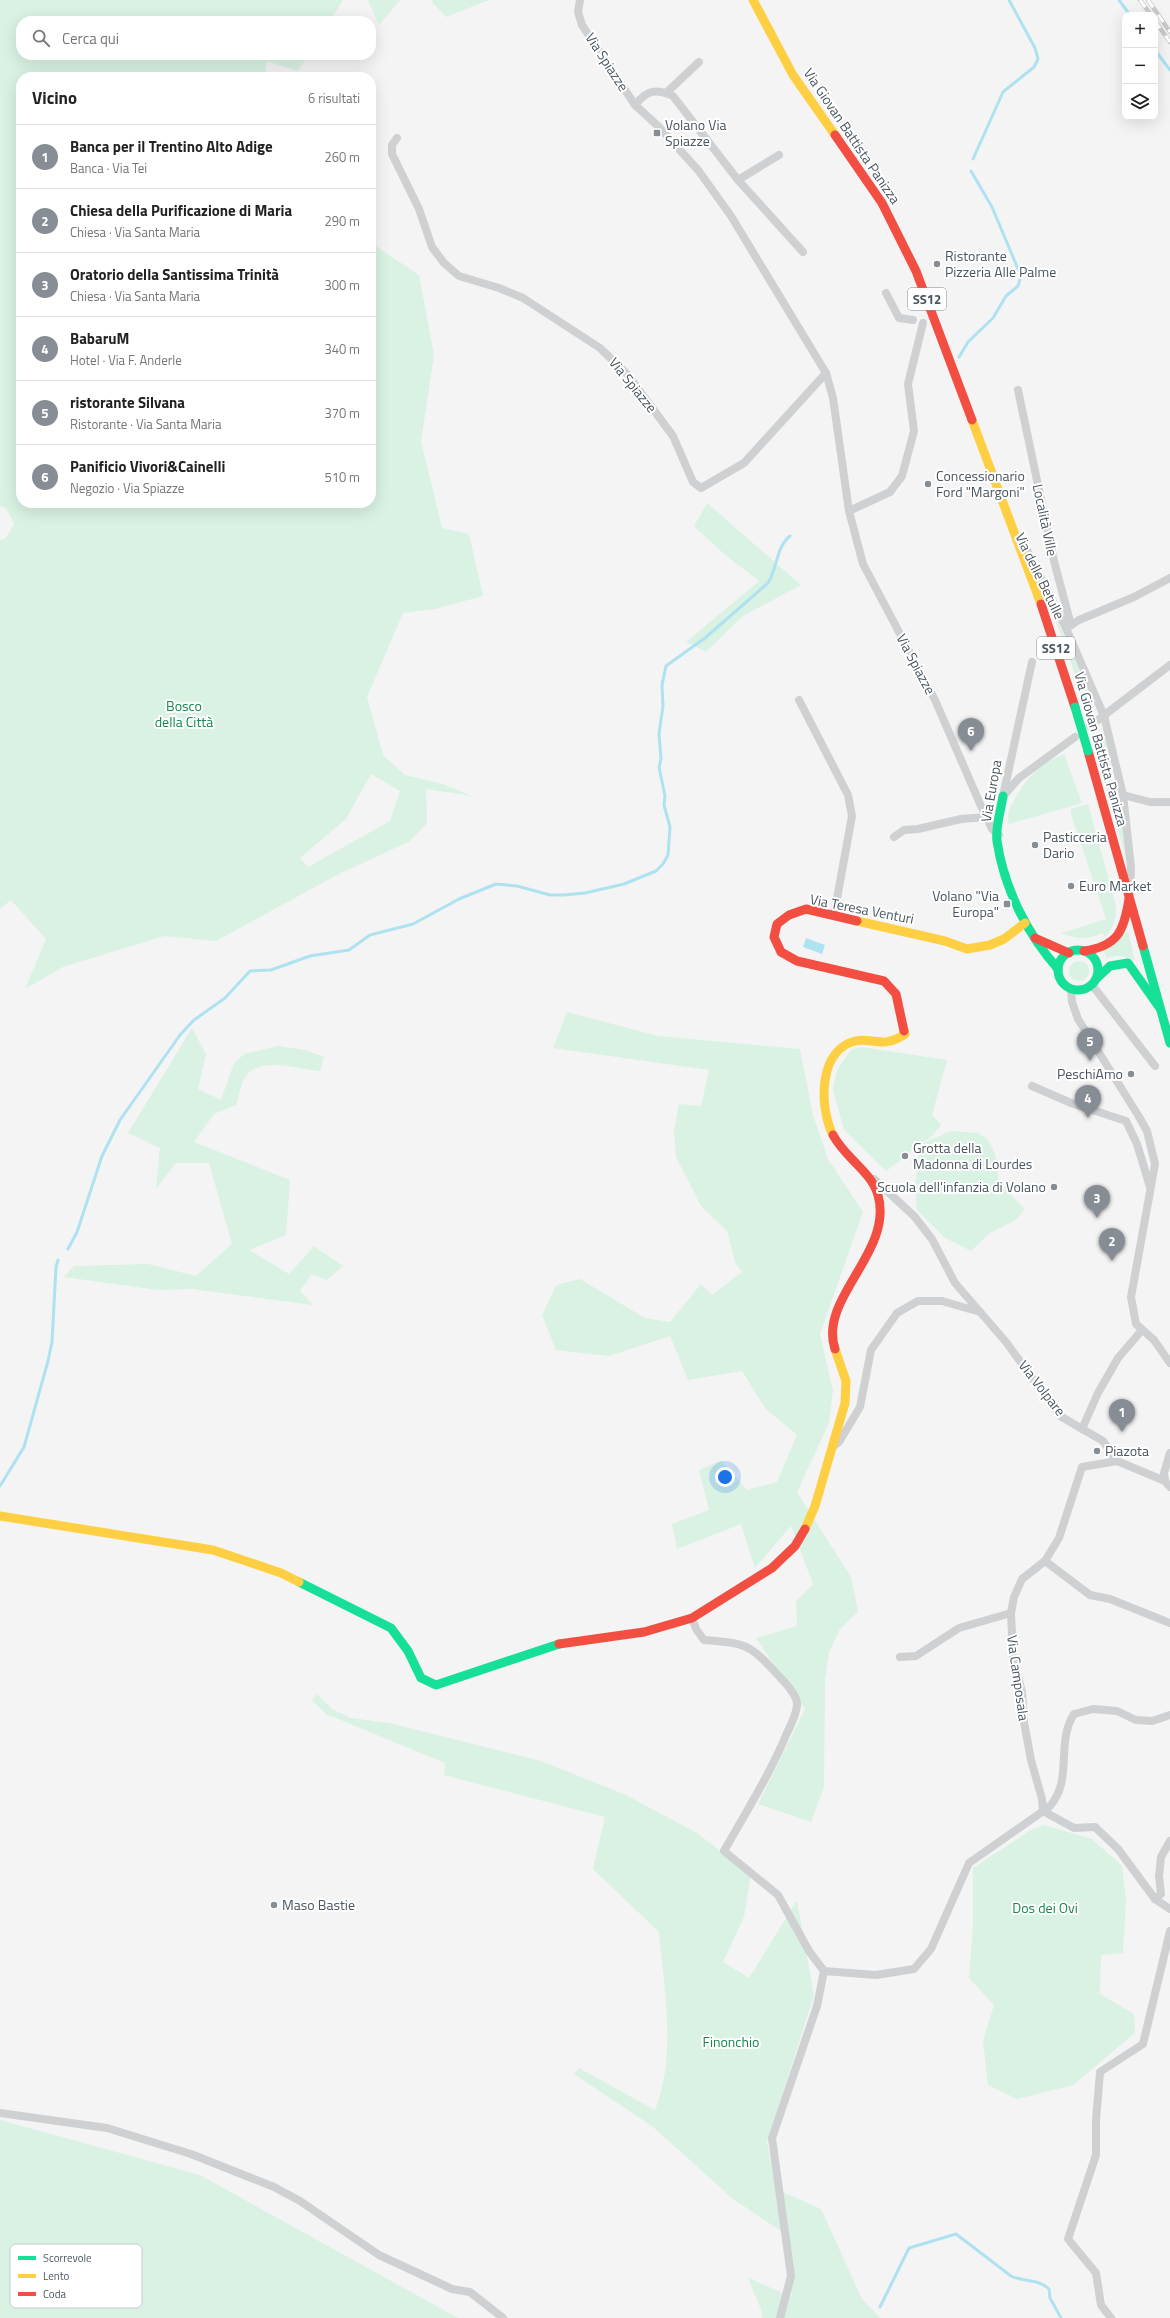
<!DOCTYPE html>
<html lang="it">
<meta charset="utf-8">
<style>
body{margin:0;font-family:"Titillium Web",sans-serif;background:#f2f2f2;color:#222}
.controls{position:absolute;right:12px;top:12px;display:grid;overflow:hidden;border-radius:8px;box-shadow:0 4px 16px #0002}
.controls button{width:36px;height:36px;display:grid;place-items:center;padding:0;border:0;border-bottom:1px solid #e0e0e0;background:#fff;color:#222;font:20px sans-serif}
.you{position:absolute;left:725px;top:1477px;width:14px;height:14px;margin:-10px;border:3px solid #fff;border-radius:50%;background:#1a73e8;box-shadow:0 0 0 6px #1a73e833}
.badge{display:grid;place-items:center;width:26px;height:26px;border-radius:50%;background:#868d94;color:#fff;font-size:13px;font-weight:700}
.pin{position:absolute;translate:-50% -33px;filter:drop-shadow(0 1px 2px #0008)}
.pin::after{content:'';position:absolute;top:21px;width:14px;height:12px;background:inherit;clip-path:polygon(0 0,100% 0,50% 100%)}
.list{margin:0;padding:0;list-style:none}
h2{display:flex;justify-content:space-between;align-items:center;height:52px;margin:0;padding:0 16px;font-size:17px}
h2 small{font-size:13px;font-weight:400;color:#767676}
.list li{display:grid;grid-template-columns:26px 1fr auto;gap:12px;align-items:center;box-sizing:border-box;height:64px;padding:0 16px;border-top:1px solid #e0e0e0}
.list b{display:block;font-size:15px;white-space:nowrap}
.list p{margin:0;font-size:13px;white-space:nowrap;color:#767676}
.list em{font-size:13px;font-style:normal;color:#767676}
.icon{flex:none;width:22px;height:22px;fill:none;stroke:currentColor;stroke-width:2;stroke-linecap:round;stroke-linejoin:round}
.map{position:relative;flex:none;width:1170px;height:2318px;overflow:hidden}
.search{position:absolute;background:#fff;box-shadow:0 4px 16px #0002;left:16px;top:16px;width:360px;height:44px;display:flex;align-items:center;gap:10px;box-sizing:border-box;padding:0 14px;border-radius:16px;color:#767676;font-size:15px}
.panel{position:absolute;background:#fff;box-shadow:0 4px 16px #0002;left:16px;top:72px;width:360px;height:436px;border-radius:16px}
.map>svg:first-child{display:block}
.green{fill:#d9f2e3;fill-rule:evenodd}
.water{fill:#aee2f0}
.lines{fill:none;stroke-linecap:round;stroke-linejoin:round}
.stream{stroke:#aee2f0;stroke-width:3}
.street{stroke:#ced0d2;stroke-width:8}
.fast{stroke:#16e098;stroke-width:9}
.slow{stroke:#ffcf43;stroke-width:9}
.jam{stroke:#f24e42;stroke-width:9}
.rail-casing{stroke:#c9cacc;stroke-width:4.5}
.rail{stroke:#fff;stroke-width:3;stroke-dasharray:9;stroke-linecap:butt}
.fast-bridge{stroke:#16e098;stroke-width:9}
.poi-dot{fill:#868d94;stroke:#fff;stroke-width:1.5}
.labels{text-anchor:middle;stroke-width:4;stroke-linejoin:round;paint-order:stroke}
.shield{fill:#fff;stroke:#808990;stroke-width:1}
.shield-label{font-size:13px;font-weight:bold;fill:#4a5661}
.street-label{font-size:14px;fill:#4a5661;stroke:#fff}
.poi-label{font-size:14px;fill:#4a5661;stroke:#fff;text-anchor:start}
.park-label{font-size:14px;fill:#17864f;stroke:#fff}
.key{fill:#fff;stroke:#c9ccd0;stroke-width:1}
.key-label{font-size:11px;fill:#4a5661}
</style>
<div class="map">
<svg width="1170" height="2318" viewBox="0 0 1170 2318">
<rect width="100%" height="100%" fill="#f4f4f4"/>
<g class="green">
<path d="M0,0H343L330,21H21V55H308L298,71L266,61V77H21V503H371V243L419,275L434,355L421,441L442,528L469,534L483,596L435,609L403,613L367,697L383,755L405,775L443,784L472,796L426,789L427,823L410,841L337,875L216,941L164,936L63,967L25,989L46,939L11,900L0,909V540L6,538L14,524L6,508L0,506ZM371,774L400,791L390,821L308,867L300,858L346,819Z"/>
<path d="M368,0H400L379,25Z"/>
<path d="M433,0H489L446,17L432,2Z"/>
<path d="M707,503L801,585L743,616L706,652L686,642L759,581L724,554L694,526Z"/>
<path d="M1044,590L1093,700L1092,716L1089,720L1066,647Z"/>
<path d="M1100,732L1107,742L1113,785L1120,799L1128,867L1092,734Z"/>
<path d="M1064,754L1082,803L1009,824C1006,813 1011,806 1016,797C1028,775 1041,764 1064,754Z"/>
<path d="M1088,804L1116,906C1116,919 1114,928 1105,937L1102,933C1088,940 1075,939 1061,933L1106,919L1071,814V809Z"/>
<path d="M1128,931L1135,961C1125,955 1117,955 1106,958L1104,950Z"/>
<circle cx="1079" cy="971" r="10"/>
<path d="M567,1012L658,1036L800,1049L813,1115L828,1159L863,1212L820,1334L833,1390L829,1423L797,1492L851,1577L858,1612L840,1629L829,1652L825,1680L824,1787L811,1822L758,1804L805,1709L756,1638L797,1626L796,1601L813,1584L791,1526L755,1568L741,1524L677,1549L672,1524L709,1510L699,1470L721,1460L747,1490L777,1482L797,1435L765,1408L742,1371L688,1380L670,1336L609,1356L556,1350L542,1315L556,1285L580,1279L645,1318L670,1322L701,1284L712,1295L742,1272L735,1262L727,1231L701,1206L676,1157L674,1130L679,1104L701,1106L709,1070L553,1048Z"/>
<path d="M192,1028L206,1054L198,1089L221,1100L234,1063L244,1054L278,1046L305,1050L324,1057L320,1071C297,1070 256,1053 243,1081C240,1088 239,1097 236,1105L214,1114L194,1142L290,1180L286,1235L249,1250L289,1274L314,1246L343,1266L327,1280L312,1274L300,1291L313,1305L193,1289L158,1290L64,1277L74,1266L148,1264L196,1276L232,1244L209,1163H176L156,1189L160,1148L128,1133Z"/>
<path d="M861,1047L947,1060L932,1115L941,1125L930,1138L912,1147L910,1153L886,1171L844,1130L833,1090L837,1070L851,1050Z"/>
<path d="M951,1131L979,1133L989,1141L995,1154L999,1183L1025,1209L1016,1220L990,1233L971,1251L945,1238L917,1210L915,1186L920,1144Z"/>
<path d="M317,1694L332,1709L351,1718L389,1723L541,1761L626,1795L697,1833L751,1875L744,1917L723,1962L749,1978L797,1900L814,1996L767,2142L776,2189L821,2209L862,2299L881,2318H762V2312L748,2278L792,2297L785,2234L733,2199L652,2126L574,2074L579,2068L655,2110C677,2055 664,1990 659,1932L593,1869L605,1817L444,1775L445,1763L326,1714L312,1700Z"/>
<path d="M1044,1825L1092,1839L1122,1866L1126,1900L1123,1953L1101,1955L1100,1994L1134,2014L1135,2033L1073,2085L1017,2099L988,2085L983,2041L994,2005L969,1978L973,1926V1868L1031,1830Z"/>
<path d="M0,2120L200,2175L458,2318H0Z"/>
</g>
<path class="water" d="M806,938L825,945L822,954L803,947Z"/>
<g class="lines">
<g class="stream">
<path d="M1119,0L1130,15"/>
<path d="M1155,50L1170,70"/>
<path d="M973,159L1003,92L1034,67L1038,59L1035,48L1009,0"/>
<path d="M959,357L968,342L993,318L1006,296L1018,286L1021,276L992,207L971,171"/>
<path d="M68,1249L77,1232L102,1156L120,1120L180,1035L194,1020L225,998L250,971L271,970L310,956L349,950L370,935L413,924L459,899L496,884L517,886L550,895H564L585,893L624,884L656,871L663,864L668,855L670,827L664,805L665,796L659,767L661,759L659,734L663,706L662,685L666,666L705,638L768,583C777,569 776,547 790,536"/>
<path d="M0,1486L24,1447L48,1361L52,1342L56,1267L58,1260"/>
<path d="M880,2307L909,2248L956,2234L1011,2276C1023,2282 1039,2279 1049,2289L1050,2298L1061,2318"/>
</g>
<g class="street">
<path d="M580,0L578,12L582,25L612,70L635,105L658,126L698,170L731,216L826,373L833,398L849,511L863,564L935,700L981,806L992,829L999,835"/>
<path d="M666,93L699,62"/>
<path d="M635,105C647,90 656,88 673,96L738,180L803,252"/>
<path d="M397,138L392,145V154L419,209L432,247L444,263L459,276L499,288L523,298L600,348L627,374L673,436L693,482L701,488L744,463L826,373"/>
<path d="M738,180L779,155"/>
<path d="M886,293L899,318L913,320"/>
<path d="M1018,390L1054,561L1071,625"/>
<path d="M849,511L890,492L902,476L914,431L908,384L923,323"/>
<path d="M1024,544L1066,628L1104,716L1123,795L1131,867L1130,892"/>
<path d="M1068,627L1079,620L1134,597L1170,578"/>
<path d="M799,700L848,795L852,816L834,915"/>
<path d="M1090,726L1170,665"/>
<path d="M1004,795L1019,778L1075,737"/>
<path d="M1123,795L1150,802H1170"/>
<path d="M1003,796L1032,662"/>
<path d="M894,837L904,830L918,829L961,819L987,817"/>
<path d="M1092,985L1155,1066"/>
<path d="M1071,989L1072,1002L1078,1019L1138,1115L1147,1131L1155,1164L1131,1297L1136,1324L1154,1340L1170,1363"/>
<path d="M1032,1086L1071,1103L1126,1121L1137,1144L1150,1187"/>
<path d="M874,1179L914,1216L932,1239L955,1283L1006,1342L1060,1416L1103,1441L1117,1461L1165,1481L1170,1487"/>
<path d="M1082,1429L1098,1393L1118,1358L1142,1330"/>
<path d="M834,1446L839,1442L860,1407L871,1350L897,1313L918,1301H942L980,1312"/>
<path d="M1117,1461L1082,1467L1059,1538L1045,1561L1022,1579L1014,1597L1011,1613L1013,1657L1022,1692L1024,1722L1031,1760L1042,1799L1043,1811L1074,1828L1095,1827L1118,1849L1155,1899L1161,1894L1159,1876L1161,1857L1170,1841"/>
<path d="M1165,1481L1164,1473L1170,1453"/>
<path d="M1045,1561L1090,1595L1110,1599L1170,1623"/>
<path d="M692,1618L696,1629L704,1640C742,1643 750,1643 775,1672C782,1680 797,1693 797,1704C797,1714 791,1724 787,1733C770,1774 746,1812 724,1851L778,1895L809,1951L824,1971"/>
<path d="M900,1657L916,1656L959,1628L1011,1613"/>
<path d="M1155,1899L1170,1909"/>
<path d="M0,2113L107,2128L191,2154L274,2187L300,2201L379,2255L452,2289L470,2292L503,2318"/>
<path d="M780,2318L791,2276L772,2138L817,2006L824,1971L876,1975L914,1969L931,1949L969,1863L1049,1807C1074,1780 1055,1744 1074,1714L1093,1709L1117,1711L1136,1720L1152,1721L1170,1715"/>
<path d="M1111,2318L1101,2305L1096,2273L1068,2239L1096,2155V2120L1100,2072L1143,2044L1170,1931"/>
</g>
<g class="fast">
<path d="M1003,796C1001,810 995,828 997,841C1004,888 1027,934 1058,969"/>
<path d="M1143,946L1170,1043"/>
<circle cx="1078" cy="970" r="20"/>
<path d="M1096,979L1110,966L1128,963L1159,1007"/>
<path d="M299,1582L391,1628L408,1651L421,1678L436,1685L559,1644"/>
</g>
<g class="slow">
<path d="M753,0L793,75L835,135"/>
<path d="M972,420L1041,604"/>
<path d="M857,921L945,941L967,949L990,945L1004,939L1025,923"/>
<path d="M833,1135C820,1110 818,1057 849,1043C869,1034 881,1051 905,1034L904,1031"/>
<path d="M0,1516L213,1550L281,1573L299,1582"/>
<path d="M805,1529L815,1506L845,1403L846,1381L835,1349"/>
</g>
<g class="jam">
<path d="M835,135L882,203L916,271L972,420"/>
<path d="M1041,604L1075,707"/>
<path d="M1088,751L1143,946"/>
<path d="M857,921L806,909L789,915L777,924L774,937L781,952L797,961L884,981L896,994L904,1031"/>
<path d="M1035,938L1069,953"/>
<path d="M1084,951C1118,946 1124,931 1129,899"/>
<path d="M833,1135C845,1158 871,1171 878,1195C894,1252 818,1298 835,1349"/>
<path d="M559,1644L644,1632L692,1618L772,1568L795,1546L805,1529"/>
</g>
<defs>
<g id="rail">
<path d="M1140,0L1151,15"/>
<path d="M1148,0L1170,32"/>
<path d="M1155,21L1170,42"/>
</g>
</defs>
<use href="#rail" class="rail-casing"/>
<use href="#rail" class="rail"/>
<path class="fast-bridge" d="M1075,707L1088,751"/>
</g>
<g class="poi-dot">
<rect x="653" y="129" width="8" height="8" rx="2"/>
<circle cx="937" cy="264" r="4"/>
<circle cx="928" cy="484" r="4"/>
<circle cx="1035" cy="845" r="4"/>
<circle cx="1071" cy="886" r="4"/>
<rect x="1003" y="900" width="8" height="8" rx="2"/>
<circle cx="1131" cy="1074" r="4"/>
<circle cx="905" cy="1156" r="4"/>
<circle cx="1054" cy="1187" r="4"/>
<circle cx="1097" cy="1451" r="4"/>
<circle cx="274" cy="1905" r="4"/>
</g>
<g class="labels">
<g class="shield">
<rect x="908" y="288" width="38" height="22" rx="3"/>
<rect x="1037" y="637" width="38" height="22" rx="3"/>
</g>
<g class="shield-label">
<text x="927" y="304">SS12</text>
<text x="1056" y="653">SS12</text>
</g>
<g class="street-label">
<text transform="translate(607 62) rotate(57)" y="5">Via Spiazze</text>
<text transform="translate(852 136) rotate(56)" y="5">Via Giovan Battista Panizza</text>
<text transform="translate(633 385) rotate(51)" y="5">Via Spiazze</text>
<text transform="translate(1045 520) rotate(78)" y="5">Località Ville</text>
<text transform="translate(1040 576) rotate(64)" y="5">Via delle Betulle</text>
<text transform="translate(916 664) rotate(62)" y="5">Via Spiazze</text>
<text transform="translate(1101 749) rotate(74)" y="5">Via Giovan Battista Panizza</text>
<text transform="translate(991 791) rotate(-80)" y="5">Via Europa</text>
<text transform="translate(862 909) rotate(11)" y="5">Via Teresa Venturi</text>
<text transform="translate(1042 1388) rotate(52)" y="5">Via Volpare</text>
<text transform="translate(1018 1678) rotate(82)" y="5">Via Camposala</text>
</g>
<g class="poi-label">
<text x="665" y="130">Volano Via<tspan x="665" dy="16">Spiazze</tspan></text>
<text x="945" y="261">Ristorante<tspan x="945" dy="16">Pizzeria Alle Palme</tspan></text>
<text x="936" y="481">Concessionario<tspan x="936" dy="16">Ford "Margoni"</tspan></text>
<text x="1043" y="842">Pasticceria<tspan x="1043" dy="16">Dario</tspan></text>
<text x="1079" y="891">Euro Market</text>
<text x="999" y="901" text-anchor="end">Volano "Via<tspan x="999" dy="16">Europa"</tspan></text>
<text x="1123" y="1079" text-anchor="end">PeschiAmo</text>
<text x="913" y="1153">Grotta della<tspan x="913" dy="16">Madonna di Lourdes</tspan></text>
<text x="1046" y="1192" text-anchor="end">Scuola dell'infanzia di Volano</text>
<text x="1105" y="1456">Piazota</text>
<text x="282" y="1910">Maso Bastie</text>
</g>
<g class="park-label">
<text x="184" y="711">Bosco<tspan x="184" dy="16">della Città</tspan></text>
<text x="1045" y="1913">Dos dei Ovi</text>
<text x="731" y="2047">Finonchio</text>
</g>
</g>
<rect x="10" y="2244" width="132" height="64" rx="6" class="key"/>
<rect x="18" y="2256" width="18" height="4" fill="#16e098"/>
<rect x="18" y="2274" width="18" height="4" fill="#ffcf43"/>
<rect x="18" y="2292" width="18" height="4" fill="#f24e42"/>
<g class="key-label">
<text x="43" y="2262">Scorrevole</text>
<text x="43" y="2280">Lento</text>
<text x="43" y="2298">Coda</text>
</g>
</svg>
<div class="controls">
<button>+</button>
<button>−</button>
<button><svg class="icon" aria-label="layers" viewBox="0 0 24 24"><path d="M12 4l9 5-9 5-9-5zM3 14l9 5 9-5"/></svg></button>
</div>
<div class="you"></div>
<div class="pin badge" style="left:1122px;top:1432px">1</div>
<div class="pin badge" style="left:1112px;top:1261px">2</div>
<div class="pin badge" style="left:1097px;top:1218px">3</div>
<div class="pin badge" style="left:1088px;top:1118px">4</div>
<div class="pin badge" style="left:1090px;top:1061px">5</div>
<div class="pin badge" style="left:971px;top:751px">6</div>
<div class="search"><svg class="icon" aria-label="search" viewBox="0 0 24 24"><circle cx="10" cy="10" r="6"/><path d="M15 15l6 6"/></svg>Cerca qui</div>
<section class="panel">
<h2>Vicino<small>6 risultati</small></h2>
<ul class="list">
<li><span class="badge">1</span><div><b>Banca per il Trentino Alto Adige</b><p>Banca · Via Tei</p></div><em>260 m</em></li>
<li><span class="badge">2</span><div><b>Chiesa della Purificazione di Maria</b><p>Chiesa · Via Santa Maria</p></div><em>290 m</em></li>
<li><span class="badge">3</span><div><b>Oratorio della Santissima Trinità</b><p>Chiesa · Via Santa Maria</p></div><em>300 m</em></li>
<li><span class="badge">4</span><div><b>BabaruM</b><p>Hotel · Via F. Anderle</p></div><em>340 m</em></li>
<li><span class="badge">5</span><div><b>ristorante Silvana</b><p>Ristorante · Via Santa Maria</p></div><em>370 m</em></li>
<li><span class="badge">6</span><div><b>Panificio Vivori&amp;Cainelli</b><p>Negozio · Via Spiazze</p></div><em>510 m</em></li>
</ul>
</section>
</div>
